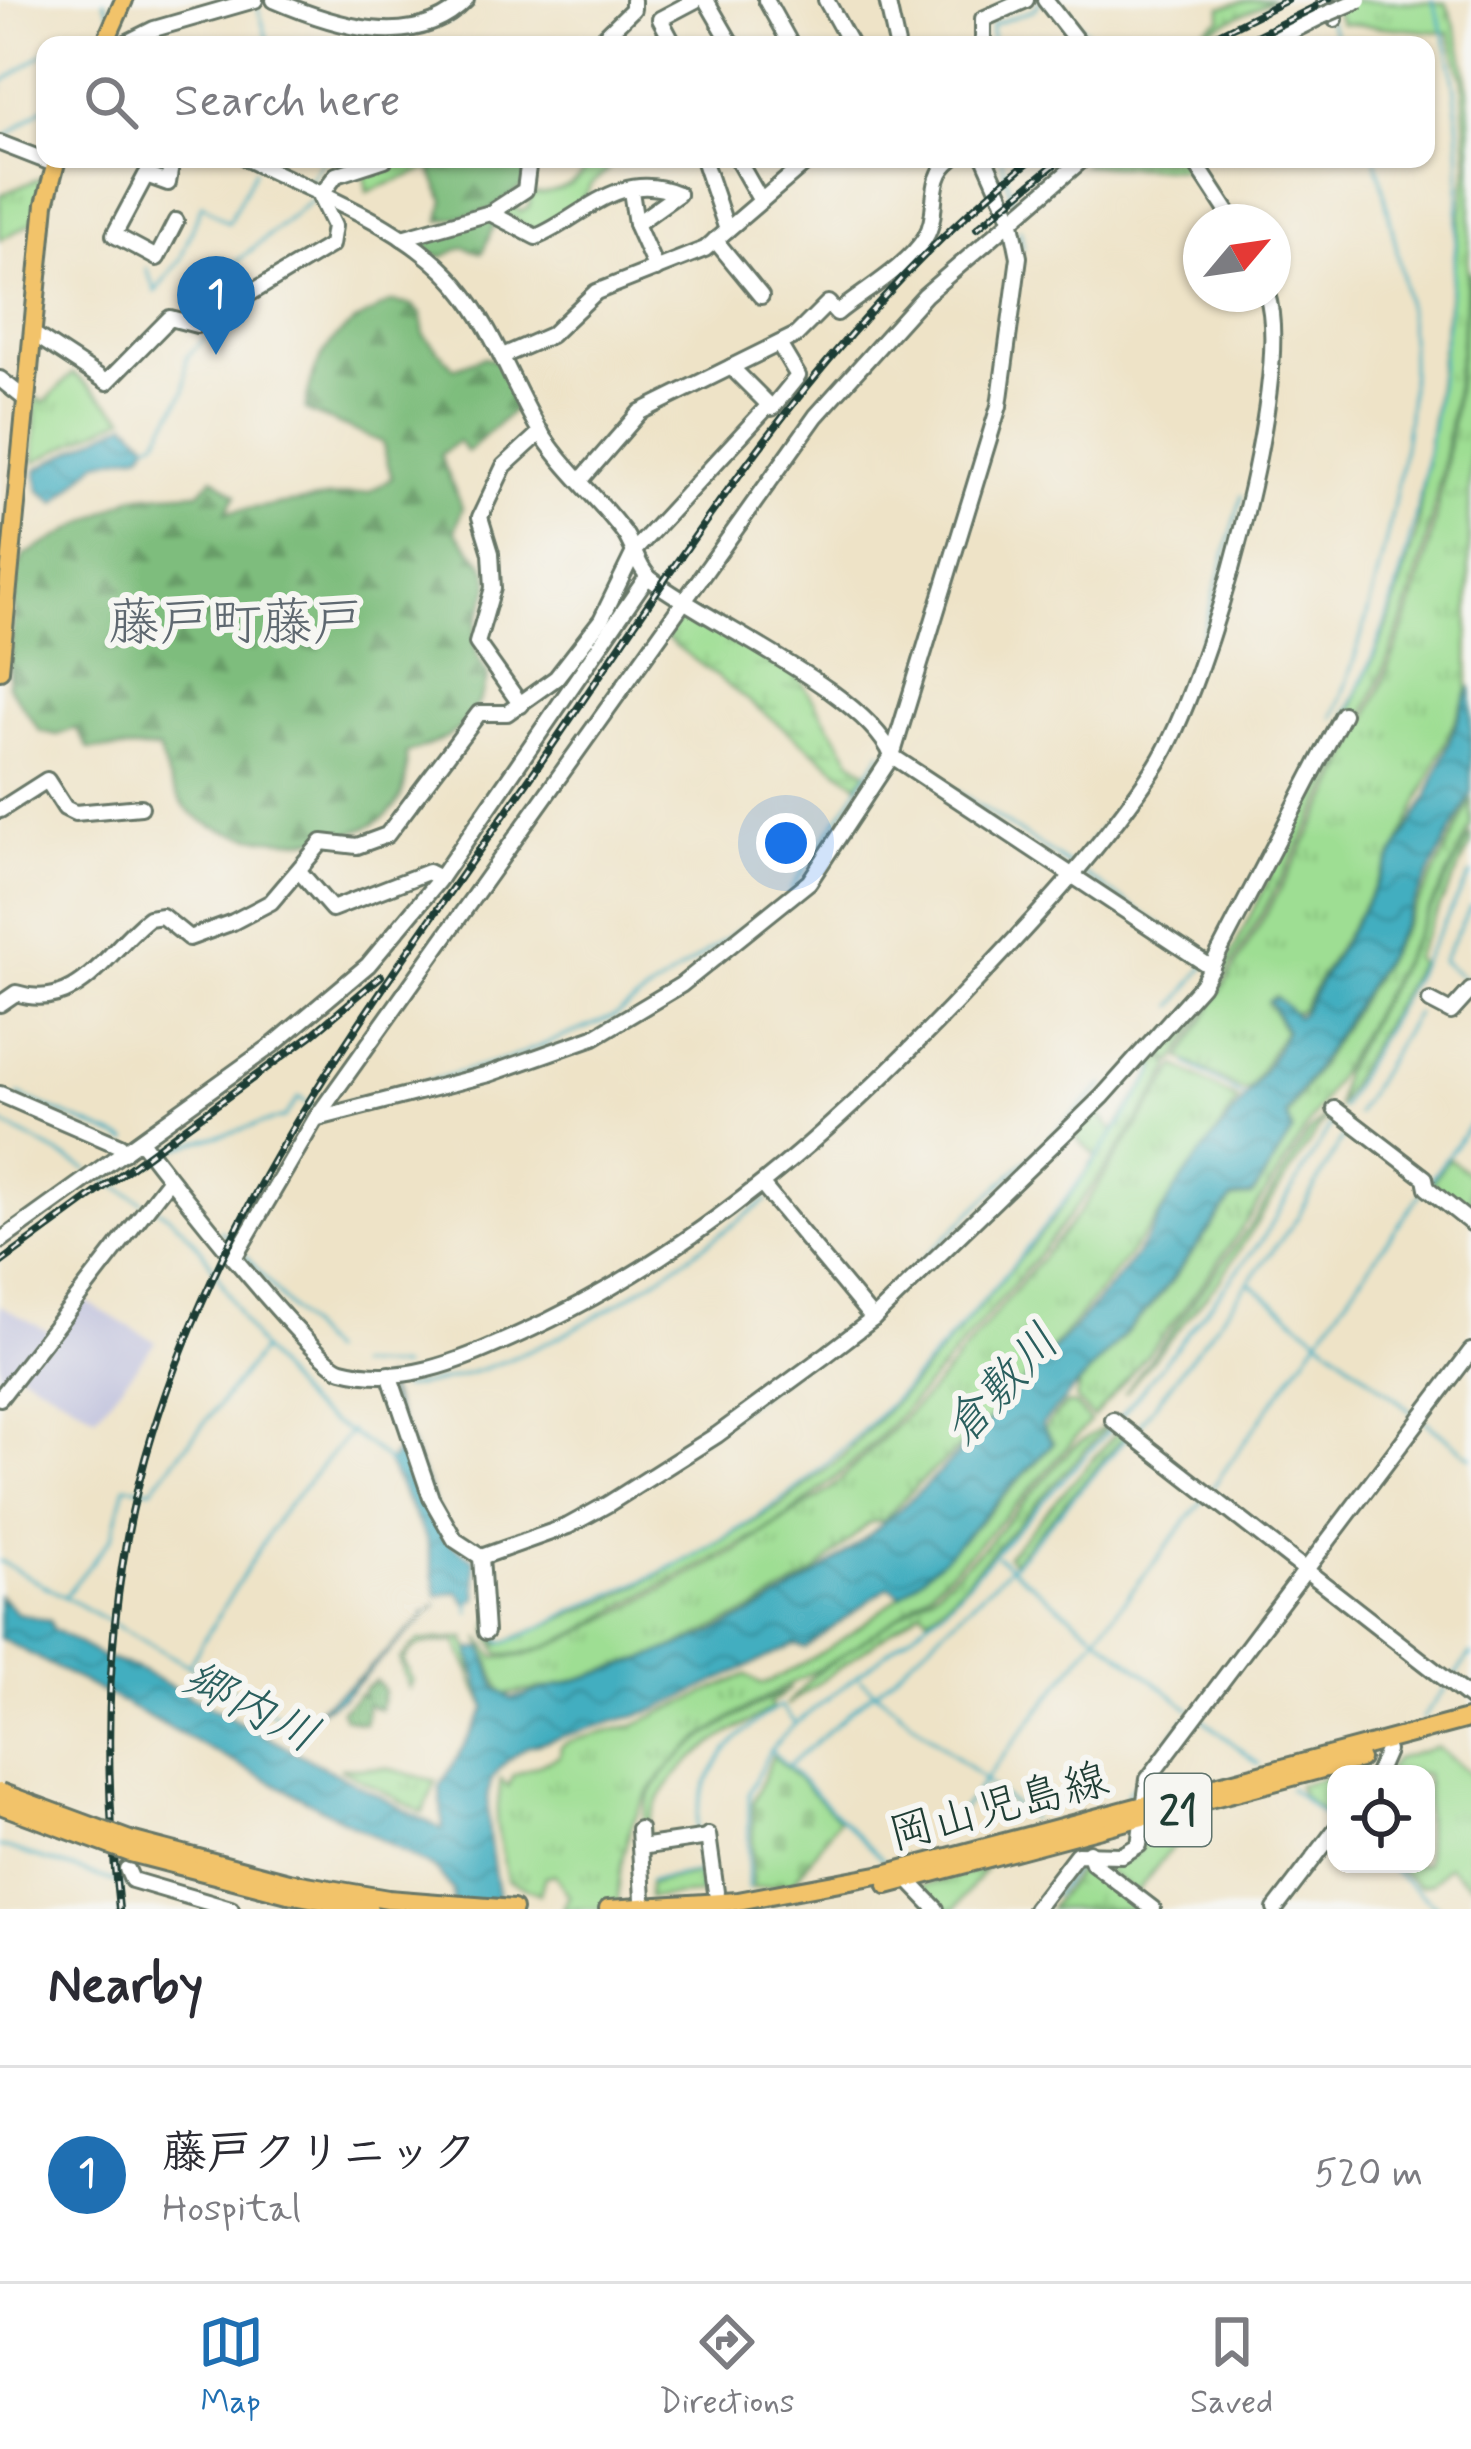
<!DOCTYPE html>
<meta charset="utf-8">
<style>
body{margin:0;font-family:Mynerve,"Klee One",sans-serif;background:#f2f2f3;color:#2b2b33}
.controls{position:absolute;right:36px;bottom:36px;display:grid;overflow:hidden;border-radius:24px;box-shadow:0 3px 9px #0004}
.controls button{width:108px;height:108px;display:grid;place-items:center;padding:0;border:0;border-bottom:3px solid #e1e1e2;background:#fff;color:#2b2b33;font:60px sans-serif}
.compass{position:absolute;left:1183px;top:204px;width:108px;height:108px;border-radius:50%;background:#fff;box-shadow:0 3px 9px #0004;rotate:61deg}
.you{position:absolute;left:786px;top:843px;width:42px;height:42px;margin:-30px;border:9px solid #fff;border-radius:50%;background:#1a73e8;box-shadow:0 0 0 18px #1a73e833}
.badge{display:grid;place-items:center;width:78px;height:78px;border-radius:50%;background:#1f6fb2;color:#fff;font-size:39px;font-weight:700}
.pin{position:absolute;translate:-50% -99px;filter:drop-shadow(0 3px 6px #0008)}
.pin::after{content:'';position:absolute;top:63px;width:42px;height:36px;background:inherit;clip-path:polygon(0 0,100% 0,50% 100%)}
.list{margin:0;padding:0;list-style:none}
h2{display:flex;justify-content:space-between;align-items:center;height:156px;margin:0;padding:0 48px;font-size:51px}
h2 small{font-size:39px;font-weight:400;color:#7c7c81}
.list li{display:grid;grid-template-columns:78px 1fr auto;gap:36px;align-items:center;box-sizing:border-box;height:216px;padding:0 48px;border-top:3px solid #e1e1e2}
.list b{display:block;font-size:45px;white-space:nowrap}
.list p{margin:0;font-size:39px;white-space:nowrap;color:#7c7c81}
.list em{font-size:39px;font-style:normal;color:#7c7c81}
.icon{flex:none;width:66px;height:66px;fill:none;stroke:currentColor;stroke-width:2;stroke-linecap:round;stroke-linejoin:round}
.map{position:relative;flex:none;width:1471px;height:1909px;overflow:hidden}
.search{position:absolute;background:#fff;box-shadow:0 3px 9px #0004;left:36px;right:36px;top:36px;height:132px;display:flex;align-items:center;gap:30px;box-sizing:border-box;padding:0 42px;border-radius:24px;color:#7c7c81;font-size:45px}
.sheet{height:372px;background:#fff}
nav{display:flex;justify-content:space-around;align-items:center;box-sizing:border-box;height:168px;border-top:3px solid #e1e1e2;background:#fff;font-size:33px;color:#7c7c81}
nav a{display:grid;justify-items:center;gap:6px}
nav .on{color:#1f6fb2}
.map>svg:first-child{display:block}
.industrial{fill:#c1c2dd}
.grass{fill:url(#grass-tufts);stroke:#5e8e64;stroke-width:3}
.forest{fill:url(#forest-firs);stroke:#4e7d58;stroke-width:3}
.wetland{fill:url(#wetland-marsh);stroke:#5e8e64;stroke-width:3}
.cemetery{fill:url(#cemetery-stones);stroke:#5e8e64;stroke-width:3}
.water{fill:url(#water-waves);stroke:#30767a;stroke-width:3}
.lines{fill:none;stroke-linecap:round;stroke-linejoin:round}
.stream{stroke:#42aec0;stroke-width:3}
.minor-casing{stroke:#677767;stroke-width:20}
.major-casing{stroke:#677767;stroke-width:22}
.minor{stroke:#fff;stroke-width:14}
.major{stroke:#f2c36a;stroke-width:16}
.rail-casing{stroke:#1f3d34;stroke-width:8}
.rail{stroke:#f6f6f2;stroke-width:3;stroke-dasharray:9;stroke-linecap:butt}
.minor-bridge-casing{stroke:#677767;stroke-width:20;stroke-linecap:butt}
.major-bridge-casing{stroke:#677767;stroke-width:22;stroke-linecap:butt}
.minor-bridge{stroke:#fff;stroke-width:14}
.major-bridge{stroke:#f2c36a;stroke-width:16}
.labels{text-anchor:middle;stroke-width:12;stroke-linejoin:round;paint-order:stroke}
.shield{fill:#f6f6f2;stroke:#60746d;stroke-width:3}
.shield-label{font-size:42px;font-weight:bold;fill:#1f3d34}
.street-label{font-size:45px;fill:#1f3d34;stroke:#f6f6f2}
.water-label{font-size:48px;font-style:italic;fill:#2a5f5e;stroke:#f6f6f2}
.quarter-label{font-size:51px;fill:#5e6870;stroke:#f6f6f2}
</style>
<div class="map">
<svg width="1471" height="1909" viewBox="0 0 1471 1909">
<defs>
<pattern id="grass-tufts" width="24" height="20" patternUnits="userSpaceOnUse" patternTransform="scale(3)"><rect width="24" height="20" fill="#9ede93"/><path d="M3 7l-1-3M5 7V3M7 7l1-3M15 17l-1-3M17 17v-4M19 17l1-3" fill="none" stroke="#88bf7f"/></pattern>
<pattern id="forest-firs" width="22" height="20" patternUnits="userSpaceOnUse" patternTransform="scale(3)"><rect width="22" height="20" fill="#7ebd7d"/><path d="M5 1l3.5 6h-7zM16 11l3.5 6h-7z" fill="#679b67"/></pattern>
<pattern id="wetland-marsh" width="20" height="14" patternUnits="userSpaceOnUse" patternTransform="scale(3)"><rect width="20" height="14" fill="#9ede93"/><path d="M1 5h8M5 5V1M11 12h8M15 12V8" fill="none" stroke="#88bf7f"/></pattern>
<pattern id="cemetery-stones" width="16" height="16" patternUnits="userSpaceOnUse" patternTransform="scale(3)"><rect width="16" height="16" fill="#9ede93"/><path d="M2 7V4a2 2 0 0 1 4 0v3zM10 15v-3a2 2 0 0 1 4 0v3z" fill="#88bf7f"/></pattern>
<pattern id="water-waves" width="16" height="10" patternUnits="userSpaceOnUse" patternTransform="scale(3)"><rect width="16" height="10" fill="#42aec0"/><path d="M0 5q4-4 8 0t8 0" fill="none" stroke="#378f9d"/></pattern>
</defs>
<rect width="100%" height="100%" fill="#f6f6f2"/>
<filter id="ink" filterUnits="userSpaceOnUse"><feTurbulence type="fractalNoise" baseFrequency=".00833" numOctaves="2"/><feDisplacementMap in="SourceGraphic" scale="24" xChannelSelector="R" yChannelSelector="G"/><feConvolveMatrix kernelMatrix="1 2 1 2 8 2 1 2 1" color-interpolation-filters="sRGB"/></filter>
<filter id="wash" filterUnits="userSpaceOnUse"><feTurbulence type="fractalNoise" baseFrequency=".004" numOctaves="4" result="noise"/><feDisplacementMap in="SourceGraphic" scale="48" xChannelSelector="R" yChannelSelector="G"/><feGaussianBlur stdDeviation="2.7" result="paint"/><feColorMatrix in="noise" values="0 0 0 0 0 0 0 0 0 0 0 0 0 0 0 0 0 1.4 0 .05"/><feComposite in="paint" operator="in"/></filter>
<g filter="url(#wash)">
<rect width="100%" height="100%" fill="#eee3c7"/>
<path class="industrial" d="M80,1298L156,1342L96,1416L17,1371L0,1391V1305L53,1334Z"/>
<g class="grass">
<path d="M1252,0H1273L1176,45L1221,19V7Z"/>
<path d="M1329,0L1446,3C1471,57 1471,120 1471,180C1471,313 1445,502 1400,627C1346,776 1255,927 1174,1062L1166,1059L1171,1067C1119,1158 1054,1238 986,1317C924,1390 864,1462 785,1517C737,1550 683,1573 632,1601C596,1620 540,1662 498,1653L488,1630L491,1618L498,1645L622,1594L723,1540L781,1505L841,1458L920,1376L1052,1221L1157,1068L1149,1058L1158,1062L1165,1055V1046L1174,1043L1232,953L1339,736L1388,625L1416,534L1468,164L1463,81L1449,33L1341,23Z"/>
<path d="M403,159H451L452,160L367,192L364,169Z"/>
<path d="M588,159H609L608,170L590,185L585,199L544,231L539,234L501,211L513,204L520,212L529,207L531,194C555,194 584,185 588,159Z"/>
<path d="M1091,159H1182L1190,169L1083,165Z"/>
<path d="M43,177L38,219L0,240V195Z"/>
<path d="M1471,271L1468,691L1398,847L1301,1010L1290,1013L1276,996L1268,1001L1284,1031L1249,1090L1243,1091L1181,1058C1274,901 1386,721 1430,542C1452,454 1459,361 1471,271Z"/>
<path d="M73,373L125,417L34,462L36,397L44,403Z"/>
<path d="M1471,798V825L1457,856C1354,1055 1245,1252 1093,1417L1076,1400L1079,1385L1164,1292L1232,1199L1253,1196L1293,1131L1287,1117C1352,1013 1421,910 1471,798Z"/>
<path d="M1471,834V844L1414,958L1419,962L1337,1107L1343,1073Z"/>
<path d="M1177,1066L1238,1100C1167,1213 1085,1312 997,1412C963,1449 917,1479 885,1520L869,1523L813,1574L756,1609L660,1653L552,1687L502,1695L480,1637L495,1658L524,1656L566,1640L737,1551L831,1489L931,1391L1081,1211Z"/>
<path d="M1097,1111L1114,1132L1097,1157L1071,1133Z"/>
<path d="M1330,1111L1221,1278L1124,1394L1253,1222L1308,1134Z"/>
<path d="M1449,1158L1471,1176V1214L1432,1182Z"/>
<path d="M1065,1404L1075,1405L1090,1421C1027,1494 966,1564 890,1623C774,1712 617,1728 618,1909H563L569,1896L555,1875L545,1876L540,1894L507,1880L496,1822L501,1779L508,1787L514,1775L560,1756L561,1746L570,1741L634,1725L746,1675L761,1684L769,1682C885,1624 968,1538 1054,1443L1044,1429Z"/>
<path d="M1111,1422L951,1597L928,1617L922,1609L786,1706L814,1675L936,1590L986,1545L1072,1448Z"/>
<path d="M1120,1429L1126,1434L1012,1562L1007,1556Z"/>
<path d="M468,1638L463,1641L469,1646L473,1682L485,1706L456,1641C433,1646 416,1637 403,1661L413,1680L409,1688L399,1660L418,1641Z"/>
<path d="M791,1688L770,1704L772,1709C722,1737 674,1759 650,1818C647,1825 649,1837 647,1843C623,1769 739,1715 791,1688Z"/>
<path d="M1437,1747L1471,1774V1885L1448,1866L1432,1883L1420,1886L1391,1864H1426V1774H1384L1396,1759Z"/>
<path d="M339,1768H386L436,1781L423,1813Z"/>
<path d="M1336,1775V1822L1302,1796L1298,1785Z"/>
<path d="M1198,1814L1136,1893L1097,1863L1131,1859L1161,1824Z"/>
</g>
<g class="forest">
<path d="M463,159H525L526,184L489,210L440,221L444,200L431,171Z"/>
<path d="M465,220H496L482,253L464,247L442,257L431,254L425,243Z"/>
<path d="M391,302L412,305L421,314L424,335L454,368L484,357L502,363L517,407L467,452L458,441L440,455L462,508L455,531C464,545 478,555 485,567C504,599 451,624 488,674C478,724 451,740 406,753C407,775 407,796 389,813C350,850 233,848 193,814C173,798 166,772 158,749H89L76,728L57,735L40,731L8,685L17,571L25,555L135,496L200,492L213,477L236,495L226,512L369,492L392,478L382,442L305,410C316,346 335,331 391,302Z"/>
<path d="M376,1680L384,1692L380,1709L367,1704L365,1724L345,1718L341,1710L359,1694L364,1697L363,1690Z"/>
</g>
<g class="wetland">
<path d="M684,609L798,676L852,760L867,772L858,785L666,638Z"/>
<path d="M1083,1865L1139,1909H1049Z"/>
<path d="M985,1869L955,1909H939L921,1886Z"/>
<path d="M699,1874L702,1894L649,1898V1883Z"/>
</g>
<path class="cemetery" d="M773,1755L839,1819L793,1883L752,1888L753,1802Z"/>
<g class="water">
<path d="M127,422L148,443L142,453L98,462L56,503L39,490L36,469Z"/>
<path d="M1471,686V793L1389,951L1286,1114L1292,1132L1252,1195L1232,1198L1162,1292L1041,1425L1052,1443L949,1553L901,1595L889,1586L805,1648L796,1644L658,1709L528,1746C517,1754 499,1765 493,1777C479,1802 496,1881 501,1909H453V1890L434,1868L0,1638V1596L17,1613L50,1621L53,1629L105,1658L136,1668L443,1830L440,1787L486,1708L469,1650L483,1648L496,1688L512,1699C599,1674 687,1650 767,1606C875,1544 969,1448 1051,1353C1091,1308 1136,1264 1163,1211C1195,1151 1258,1096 1286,1030L1269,1001L1277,998L1297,1017L1302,1013L1427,798Z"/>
<path d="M383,1377L451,1544L474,1559L477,1598L467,1604L458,1592L437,1596L427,1540L388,1464L401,1444Z"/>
<path d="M437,1604L343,1697L301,1721L360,1677Z"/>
</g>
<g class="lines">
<g class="stream">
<path d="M1054,0L1100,45"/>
<path d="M1317,0L1323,11"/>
<path d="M104,1L110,14"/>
<path d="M258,7L269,45"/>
<path d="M1328,20L1340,45"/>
<path d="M448,22L473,0"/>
<path d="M373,36L411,34"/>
<path d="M54,45L73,32L81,45"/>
<path d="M992,45V25L1033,10L1040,1"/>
<path d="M3,82L45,52"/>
<path d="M0,91L3,88"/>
<path d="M3,139L45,106"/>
<path d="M1001,159L1015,209"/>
<path d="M309,181L324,159"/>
<path d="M1020,230L1023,249"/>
<path d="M146,268L155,290"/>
<path d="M155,292L180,260L202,204L228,223L255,170"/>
<path d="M229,298L243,289L229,268L313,199"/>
<path d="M985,428L996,379"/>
<path d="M148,443L157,439L185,391L186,358L233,309"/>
<path d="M1197,654L1242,496"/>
<path d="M1347,713C1412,586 1429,454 1448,315C1461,214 1471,93 1432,0"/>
<path d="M1333,719C1368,631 1410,462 1411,368C1412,298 1391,227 1376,159"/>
<path d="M957,791L1074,868"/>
<path d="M1085,850L1134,786"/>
<path d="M1082,873L1209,957"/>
<path d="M791,889L882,752"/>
<path d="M1470,983L1442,961L1471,906"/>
<path d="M1174,1006L1205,966"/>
<path d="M1165,1044L1175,1039L1194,1003"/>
<path d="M1188,1064L1244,1097"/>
<path d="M383,1094L508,1059L615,1016L741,928"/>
<path d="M18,1095L128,1141"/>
<path d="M335,1106L368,1098"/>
<path d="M1341,1108L1471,874"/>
<path d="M1356,1114L1416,1013"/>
<path d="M0,1122L88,1170"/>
<path d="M159,1153L285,1117L299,1097L315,1109"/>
<path d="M103,1178L142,1202"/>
<path d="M1430,1180L1471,1123"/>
<path d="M156,1208C206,1236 225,1295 255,1340C267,1358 282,1375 295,1392C319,1423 361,1432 391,1465"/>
<path d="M220,1231L237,1241"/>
<path d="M245,1255L328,1352"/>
<path d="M1250,1283L1416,1415"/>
<path d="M873,1307L1104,1085"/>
<path d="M356,1366L401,1367"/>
<path d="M401,1388C538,1371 657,1280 767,1200"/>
<path d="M1118,1420L1262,1240L1336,1116"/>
<path d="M1425,1421L1471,1457"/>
<path d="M1137,1428L1296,1220L1348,1128"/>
<path d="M696,1441L861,1318"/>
<path d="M1212,1488L1421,1193"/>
<path d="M478,1551L564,1519L622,1487"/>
<path d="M997,1557L1191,1710"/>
<path d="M0,1561L283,1718L306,1719"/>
<path d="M65,1596L112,1537L125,1486L152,1489L261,1351"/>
<path d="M469,1602L470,1613"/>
<path d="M495,1624L501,1643C534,1634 561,1615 593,1602C771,1531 857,1447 980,1304C1044,1229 1105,1153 1156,1069L1146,1060"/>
<path d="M189,1664L279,1516L351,1431"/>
<path d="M1454,1677L1471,1654"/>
<path d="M860,1679L983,1779"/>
<path d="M875,1693L1015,1563L1128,1436"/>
<path d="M1200,1717L1259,1764"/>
<path d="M1423,1718L1445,1689"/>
<path d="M772,1751L886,1863"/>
<path d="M789,1765L872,1693"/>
<path d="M985,1782L1031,1818"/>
<path d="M1289,1788L1335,1824"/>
<path d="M1127,1794L1186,1718"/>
<path d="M696,1833C696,1776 734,1733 780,1706L794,1722"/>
<path d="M938,1840L1206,1496"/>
<path d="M697,1842L703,1892"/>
<path d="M0,1846L130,1886"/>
<path d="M1384,1864L1440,1909"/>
<path d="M649,1881L699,1872"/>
<path d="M748,1889L749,1792L770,1750L795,1724L944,1608L1112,1427"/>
<path d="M1054,1895L1077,1865"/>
</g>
</g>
</g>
<g filter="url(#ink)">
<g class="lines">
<defs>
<g id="minor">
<path d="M274,0C332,25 415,53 466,0"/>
<path d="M706,0L732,45"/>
<path d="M766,0L791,45"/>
<path d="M826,0L851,45"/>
<path d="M887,0L897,45"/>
<path d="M1045,0L1080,45"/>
<path d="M1325,0L1335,19"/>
<path d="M122,45L154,29L255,0"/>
<path d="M596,45L633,9V0"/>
<path d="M674,45L660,19L696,0"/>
<path d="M983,45V19L1026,0"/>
<path d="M1264,45L1322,16"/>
<path d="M0,143L54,164"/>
<path d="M172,159L168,183L146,175L114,235L157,258L176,221"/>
<path d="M247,159C318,195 405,224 457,285C494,329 510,380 538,428C561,467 598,497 625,534C634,548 639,570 652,580C710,624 867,693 892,756L1212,968"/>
<path d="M703,159L727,230"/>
<path d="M737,159L761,201"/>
<path d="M1193,159L1234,222"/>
<path d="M631,191L636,224L656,269"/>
<path d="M490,213L525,190L529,159"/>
<path d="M636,224L678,194"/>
<path d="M402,238L490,213L536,237C581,219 619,168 678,194"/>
<path d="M715,240L761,296"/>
<path d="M32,333L107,382L170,318L197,325L331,245L334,226L320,197L336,175L385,159"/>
<path d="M505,355L551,335L596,292L705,249L810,159"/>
<path d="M731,367L772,408L798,376L779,344"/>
<path d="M0,379L24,398"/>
<path d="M581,480L640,412L796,335L828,303L837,313C864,291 907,267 925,238C941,213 925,179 952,159"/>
<path d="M521,705L477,643L493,588L491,553L480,517L504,466L541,432"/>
<path d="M0,810L47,780L65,808L75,813L141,807"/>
<path d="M299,871L332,909L428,872L440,878"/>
<path d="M1430,1001L1451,1012L1471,990"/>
<path d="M0,1004L16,993C79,1013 107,950 149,918L162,916L189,938L233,922L271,902L322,842L357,846L387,835L479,713H507L556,678L601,620L635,550L769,405"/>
<path d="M0,1094L120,1146L124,1153"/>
<path d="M1335,1109L1425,1178L1427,1188L1471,1223"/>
<path d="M318,1118L489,1074L594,1037L681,985L809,882L892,756L999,406L1019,257L1011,218L985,159"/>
<path d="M141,1141C166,1175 314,1363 342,1370C402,1386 457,1362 511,1338C695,1257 842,1125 978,979C1041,912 1105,843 1156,766C1206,689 1295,379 1267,294"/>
<path d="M762,1185L873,1319"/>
<path d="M0,1241L274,1044L368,965L438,881L647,577"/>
<path d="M234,1258L316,1118L816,416L925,295L1083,159"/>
<path d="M389,1374L431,1498L455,1540L481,1557L568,1526L608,1504L717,1435L826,1355L873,1319L1102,1097L1202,985L1343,714"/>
<path d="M0,1398L169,1180"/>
<path d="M1113,1420L1471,1699"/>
<path d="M481,1557L486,1632"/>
<path d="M1377,1774L1387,1751"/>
<path d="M639,1829L643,1899"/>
<path d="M708,1835L716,1892"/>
<path d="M640,1847L708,1837"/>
<path d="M1089,1852L1093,1863L1153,1909"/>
<path d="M127,1869L132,1880L231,1909"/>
<path d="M908,1880L936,1909"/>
<path d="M1035,1909L1077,1854L1122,1855L1139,1845L1148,1779L1471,1351"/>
<path d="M1275,1909L1336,1829"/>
</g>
<g id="major">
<path d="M104,45L124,0"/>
<path d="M0,670L45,204L57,159"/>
<path d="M289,1882L388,1899L513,1909"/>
<path d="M887,1885L1360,1759"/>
<path d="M288,1894L369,1909"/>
<path d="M608,1909L738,1901L888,1873L1471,1718"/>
</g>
</defs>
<use href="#minor" class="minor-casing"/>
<use href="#major" class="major-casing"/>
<use href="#minor" class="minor"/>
<use href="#major" class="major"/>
<defs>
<g id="rail">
<path d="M1196,45L1287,0"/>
<path d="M1238,45L1329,0"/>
<path d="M977,228L1061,159"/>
<path d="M0,1263L313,1034L381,976"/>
<path d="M119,1909C101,1750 105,1586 153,1432C229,1184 390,980 536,769C685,553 823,324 1032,159"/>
</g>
</defs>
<use href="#rail" class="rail-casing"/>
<use href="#rail" class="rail"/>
<defs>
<path id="minor-bridge" d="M1322,16L1359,0"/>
<g id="major-bridge">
<path d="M0,1792L130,1840L289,1882"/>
<path d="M0,1805L130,1853L288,1894"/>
</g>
</defs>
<use href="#minor-bridge" class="minor-bridge-casing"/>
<use href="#major-bridge" class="major-bridge-casing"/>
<use href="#minor-bridge" class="minor-bridge"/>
<use href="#major-bridge" class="major-bridge"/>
</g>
</g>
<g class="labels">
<rect class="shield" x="1145" y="1774" width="66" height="72" rx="9"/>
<g class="shield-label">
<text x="1178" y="1825">21</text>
</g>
<g class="street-label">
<text transform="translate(998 1805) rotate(-15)" y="16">岡山児島線</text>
</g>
<g class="water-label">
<text transform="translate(1000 1384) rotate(-47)" y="17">倉敷川</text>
<text transform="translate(252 1705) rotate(27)" y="17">郷内川</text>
</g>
<g class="quarter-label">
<text x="236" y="639">藤戸町藤戸</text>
</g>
</g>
</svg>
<div class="controls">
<button><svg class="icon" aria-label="locate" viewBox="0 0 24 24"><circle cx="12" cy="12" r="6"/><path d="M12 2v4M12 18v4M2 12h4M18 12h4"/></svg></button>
</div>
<svg class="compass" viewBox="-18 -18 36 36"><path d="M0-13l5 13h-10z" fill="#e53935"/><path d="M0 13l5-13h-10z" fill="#7c7c81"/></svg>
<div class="you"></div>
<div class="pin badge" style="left:216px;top:355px">1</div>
<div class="search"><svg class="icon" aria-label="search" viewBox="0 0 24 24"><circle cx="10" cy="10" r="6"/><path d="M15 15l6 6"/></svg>Search here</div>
</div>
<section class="sheet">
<h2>Nearby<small></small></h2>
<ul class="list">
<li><span class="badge">1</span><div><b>藤戸クリニック</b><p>Hospital</p></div><em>520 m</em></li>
</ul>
</section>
<nav>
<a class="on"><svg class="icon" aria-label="map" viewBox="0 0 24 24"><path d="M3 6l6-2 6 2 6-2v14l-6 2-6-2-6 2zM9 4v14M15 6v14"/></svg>Map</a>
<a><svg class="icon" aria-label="directions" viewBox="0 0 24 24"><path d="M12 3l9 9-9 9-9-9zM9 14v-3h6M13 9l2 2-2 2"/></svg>Directions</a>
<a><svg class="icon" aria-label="saved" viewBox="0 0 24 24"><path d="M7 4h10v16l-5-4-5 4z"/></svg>Saved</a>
</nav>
